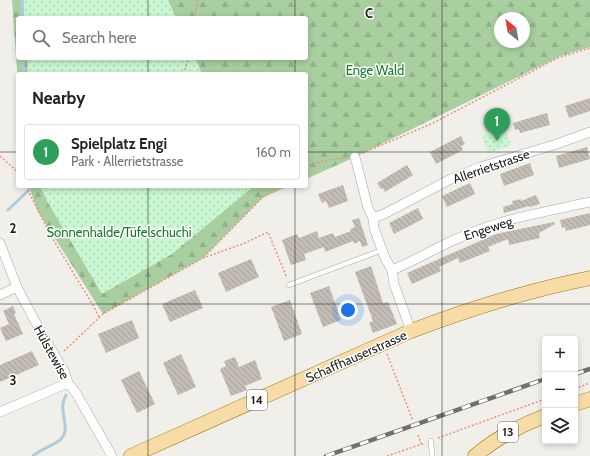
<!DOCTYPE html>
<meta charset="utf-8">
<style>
body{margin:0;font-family:Cabin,sans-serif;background:#f2f2f2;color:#222}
.controls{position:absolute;right:12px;bottom:12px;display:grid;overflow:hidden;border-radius:4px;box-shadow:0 2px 6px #0003}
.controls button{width:36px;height:36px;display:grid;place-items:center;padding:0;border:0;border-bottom:1px solid #e0e0e0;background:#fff;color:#222;font:20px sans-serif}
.compass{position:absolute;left:494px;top:12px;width:36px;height:36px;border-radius:50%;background:#fff;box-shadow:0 2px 6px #0003;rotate:329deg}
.you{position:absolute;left:348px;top:310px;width:14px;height:14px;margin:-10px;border:3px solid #fff;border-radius:50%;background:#1a73e8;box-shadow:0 0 0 6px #1a73e833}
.badge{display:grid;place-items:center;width:26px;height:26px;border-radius:50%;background:#2563eb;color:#fff;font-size:13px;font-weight:700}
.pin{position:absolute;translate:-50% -33px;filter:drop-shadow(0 1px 2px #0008)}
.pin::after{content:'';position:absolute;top:21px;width:14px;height:12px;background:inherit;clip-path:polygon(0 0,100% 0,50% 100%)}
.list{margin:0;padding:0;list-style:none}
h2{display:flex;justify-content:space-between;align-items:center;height:52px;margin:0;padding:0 16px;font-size:17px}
h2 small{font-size:13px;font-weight:400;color:#767676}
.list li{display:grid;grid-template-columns:26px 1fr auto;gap:12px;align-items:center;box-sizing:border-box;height:56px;margin:0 8px 8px;padding:0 8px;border:1px solid #e0e0e0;border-radius:4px}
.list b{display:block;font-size:15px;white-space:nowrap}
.list p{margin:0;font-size:13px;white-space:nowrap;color:#767676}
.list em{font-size:13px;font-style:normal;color:#767676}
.icon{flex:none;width:22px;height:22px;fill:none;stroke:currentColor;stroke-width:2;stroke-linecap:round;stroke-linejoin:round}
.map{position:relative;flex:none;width:590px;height:456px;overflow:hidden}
.search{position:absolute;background:#fff;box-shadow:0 2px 6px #0003;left:16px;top:16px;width:292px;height:44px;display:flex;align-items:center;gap:10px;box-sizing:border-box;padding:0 14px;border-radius:4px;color:#767676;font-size:15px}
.panel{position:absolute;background:#fff;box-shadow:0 2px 6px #0003;left:16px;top:72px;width:292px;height:116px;border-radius:4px}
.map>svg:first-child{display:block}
.forest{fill:url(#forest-firs);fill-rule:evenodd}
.park{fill:url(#park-dots)}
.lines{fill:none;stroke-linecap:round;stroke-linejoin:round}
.stream{stroke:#accddc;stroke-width:3}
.building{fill:url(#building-back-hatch)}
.service-casing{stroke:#a8a8a8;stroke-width:5.5}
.minor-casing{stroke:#a8a8a8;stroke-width:10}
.primary-casing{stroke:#977408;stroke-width:15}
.path{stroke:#f38f78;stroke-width:1.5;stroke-dasharray:2 2;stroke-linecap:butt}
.service{stroke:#fff;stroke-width:4.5}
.minor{stroke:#fff;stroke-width:9}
.primary{stroke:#f8dca7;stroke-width:14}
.rail-casing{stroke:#6f6f6f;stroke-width:4.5}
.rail{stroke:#fff;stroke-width:3;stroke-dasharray:9;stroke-linecap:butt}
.grid{fill:none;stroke:#212121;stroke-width:1;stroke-opacity:0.55}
.labels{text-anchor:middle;stroke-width:3;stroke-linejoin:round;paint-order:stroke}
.shield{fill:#fff;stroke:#646464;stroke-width:1}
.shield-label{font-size:12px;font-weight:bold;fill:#212121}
.park-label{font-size:13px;fill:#127d24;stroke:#fff}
.street-label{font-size:13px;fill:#212121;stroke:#fff}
.grid-label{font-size:13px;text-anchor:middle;font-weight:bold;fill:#212121;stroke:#fff;stroke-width:3;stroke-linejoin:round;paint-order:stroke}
</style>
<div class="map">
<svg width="590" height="456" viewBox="0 0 590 456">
<defs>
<pattern id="forest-firs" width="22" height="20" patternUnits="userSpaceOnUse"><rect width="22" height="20" fill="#a9cea0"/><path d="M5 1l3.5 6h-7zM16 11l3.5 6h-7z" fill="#91b18a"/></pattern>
<pattern id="park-dots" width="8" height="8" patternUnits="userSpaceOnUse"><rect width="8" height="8" fill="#c9f7d1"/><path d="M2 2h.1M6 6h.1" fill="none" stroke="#acd3b3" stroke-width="1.8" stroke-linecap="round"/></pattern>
<pattern id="building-back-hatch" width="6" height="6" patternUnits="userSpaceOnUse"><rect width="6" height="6" fill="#c2bcb5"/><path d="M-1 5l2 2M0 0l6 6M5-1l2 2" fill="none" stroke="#a6a19b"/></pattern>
</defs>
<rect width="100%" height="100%" fill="#f1efe9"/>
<g class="forest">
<path d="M12,0H590V47L561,56L355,157L306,179V74H18V84ZM18,18H306V58H18ZM500,18H524V42H500Z"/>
<path d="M29,186H289L262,198L203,258L103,314L37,210Z"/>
</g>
<g class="park">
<path d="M23,0H168L176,18H24Z"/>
<path d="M27,58H195L202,74H28Z"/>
<path d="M505,128L511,145L488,153L482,136Z"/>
<path d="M40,186H254L172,254L102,294L47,201Z"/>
</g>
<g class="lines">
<g class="stream">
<path d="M21,0L23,2L21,6L23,10L21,18"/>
<path d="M22,74L24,68L21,64L25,58"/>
<path d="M8,210L33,186"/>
<path d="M33,456C41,449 52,446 60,440C71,430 61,416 63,404C63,401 65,398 66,395"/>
</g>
</g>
<g class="building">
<path d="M590,98V111L569,118L565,106Z"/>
<path d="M547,113L550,125L520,133L519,129L515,130L513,123Z"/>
<path d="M461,136L465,144L461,146L463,150L436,164L430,152Z"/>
<path d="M587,147L590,159L559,168L556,156Z"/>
<path d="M530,163L534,175L504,186L500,174Z"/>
<path d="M407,165L413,175L385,192L383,188L381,189L377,183Z"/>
<path d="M470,183L475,194L447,207L442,196Z"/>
<path d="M343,185L348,201L329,208L326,201L322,203L318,194Z"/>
<path d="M536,195L540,204L530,207L529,206L504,213L503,207L513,204L512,201L521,199V201Z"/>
<path d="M418,208L423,219L394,234L389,223Z"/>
<path d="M590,213V225L566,231L565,227L562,228L560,220Z"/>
<path d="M359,218L368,245L362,247L360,241L354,244L353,241L325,252L324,247L304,254L306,260L291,265L282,240L297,234L299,238L317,231L319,238L333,233L335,237L351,231L350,229L355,227L352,220Z"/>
<path d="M554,222L555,224L539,233L540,238L509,245L508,239L488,247L490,251L460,263L458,258L439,267L441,271L412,284L407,273L496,234Z"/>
<path d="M251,259L259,277L226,292L218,273Z"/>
<path d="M371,266L383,303L388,302L397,324L373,333L369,323L373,321L355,272Z"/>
<path d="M329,286L341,320L323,327L310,293Z"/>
<path d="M195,290L203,308L170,322L162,304Z"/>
<path d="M290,300L302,334L284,341L271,307Z"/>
<path d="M13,306L16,313L14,314L23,334L6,341L0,328L9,324L3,311Z"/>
<path d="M132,320L139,338L106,353L98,334Z"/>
<path d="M32,351L39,365L0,382V365Z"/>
<path d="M181,354L196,387L178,395L163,363Z"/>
<path d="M235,357L239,367L255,360L262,379L245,386L247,390L231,396L220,369L226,366L224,361Z"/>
<path d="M139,371L155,404L137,413L121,380Z"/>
</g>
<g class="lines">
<defs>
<g id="service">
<path d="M289,285L382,250"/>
<path d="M431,441L432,456"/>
</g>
<g id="minor">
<path d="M355,157L368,208L373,218L374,228L385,258L392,270L394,284L411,331"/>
<path d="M373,218L384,214L451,179L480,167L554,145L590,132"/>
<path d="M0,243L17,287L36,323L64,371L68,383L76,393L112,456"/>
<path d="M392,270C417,260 440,245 466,235C505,218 549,211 590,202"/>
<path d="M0,295L17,287"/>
<path d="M0,412L68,383"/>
</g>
<g id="primary">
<path d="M575,404L590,399"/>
<path d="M131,456L411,331C469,309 529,290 590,278"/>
<path d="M475,456C496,438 519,426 545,416"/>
</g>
</defs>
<use href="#service" class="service-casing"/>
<use href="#minor" class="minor-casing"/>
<use href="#primary" class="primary-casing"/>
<g class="path">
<path d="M195,18L197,0"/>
<path d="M184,74L188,58"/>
<path d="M363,153L431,124L558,58L590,48"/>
<path d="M0,156L18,172"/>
<path d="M306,167L327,160L346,158"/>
<path d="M26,186C39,213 52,239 68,264C78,282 90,298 99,317"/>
<path d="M204,257L262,198L277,186"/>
<path d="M64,351L103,314L203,258L245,243L268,232L287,278"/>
<path d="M387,354L413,421"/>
<path d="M575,389L590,383"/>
<path d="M418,435L421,444"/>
<path d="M438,438L545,399"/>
<path d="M387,456L425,443"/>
</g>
<use href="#service" class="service"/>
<use href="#minor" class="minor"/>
<use href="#primary" class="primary"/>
<defs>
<g id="rail">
<path d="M575,374L590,369"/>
<path d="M326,456L545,379"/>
</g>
</defs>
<use href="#rail" class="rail-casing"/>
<use href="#rail" class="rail"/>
</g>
<path class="grid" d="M148,0V18M295,0V18M442,0V456M148,58V74M295,58V74M0,152H18M306,152H590M148,186V456M295,186V456M0,304H590"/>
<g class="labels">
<g class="shield">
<rect x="247" y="390" width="20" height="20" rx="3"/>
<rect x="498" y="422" width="20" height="20" rx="3"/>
</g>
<g class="shield-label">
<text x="257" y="404">14</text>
<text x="508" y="436">13</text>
</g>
<g class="park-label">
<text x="375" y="75">Enge Wald</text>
<text x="119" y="237">Sonnenhalde/Tüfelschuchi</text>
</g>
<g class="street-label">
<text transform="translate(491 166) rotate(-19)" y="5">Allerrietstrasse</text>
<text transform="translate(488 228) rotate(-18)" y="5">Engeweg</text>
<text transform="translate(52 352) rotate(61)" y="5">Hülstewise</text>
<text transform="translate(356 356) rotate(-24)" y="5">Schaffhauserstrasse</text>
</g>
</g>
<g class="grid-label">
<text x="369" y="18">C</text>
<text x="13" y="233">2</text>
<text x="13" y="385">3</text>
</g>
</svg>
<div class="controls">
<button>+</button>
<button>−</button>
<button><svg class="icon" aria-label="layers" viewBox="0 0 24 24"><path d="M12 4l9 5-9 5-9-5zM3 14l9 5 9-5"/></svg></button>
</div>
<svg class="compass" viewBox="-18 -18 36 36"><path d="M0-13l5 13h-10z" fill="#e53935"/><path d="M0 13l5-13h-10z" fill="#767676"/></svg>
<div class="you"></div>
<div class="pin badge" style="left:497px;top:141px;background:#2e9e5b">1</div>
<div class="search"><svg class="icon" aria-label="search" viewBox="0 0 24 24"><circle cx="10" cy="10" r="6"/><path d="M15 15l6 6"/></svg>Search here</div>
<section class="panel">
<h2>Nearby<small></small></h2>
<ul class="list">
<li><span class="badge" style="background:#2e9e5b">1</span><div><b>Spielplatz Engi</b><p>Park · Allerrietstrasse</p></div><em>160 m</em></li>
</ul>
</section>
</div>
